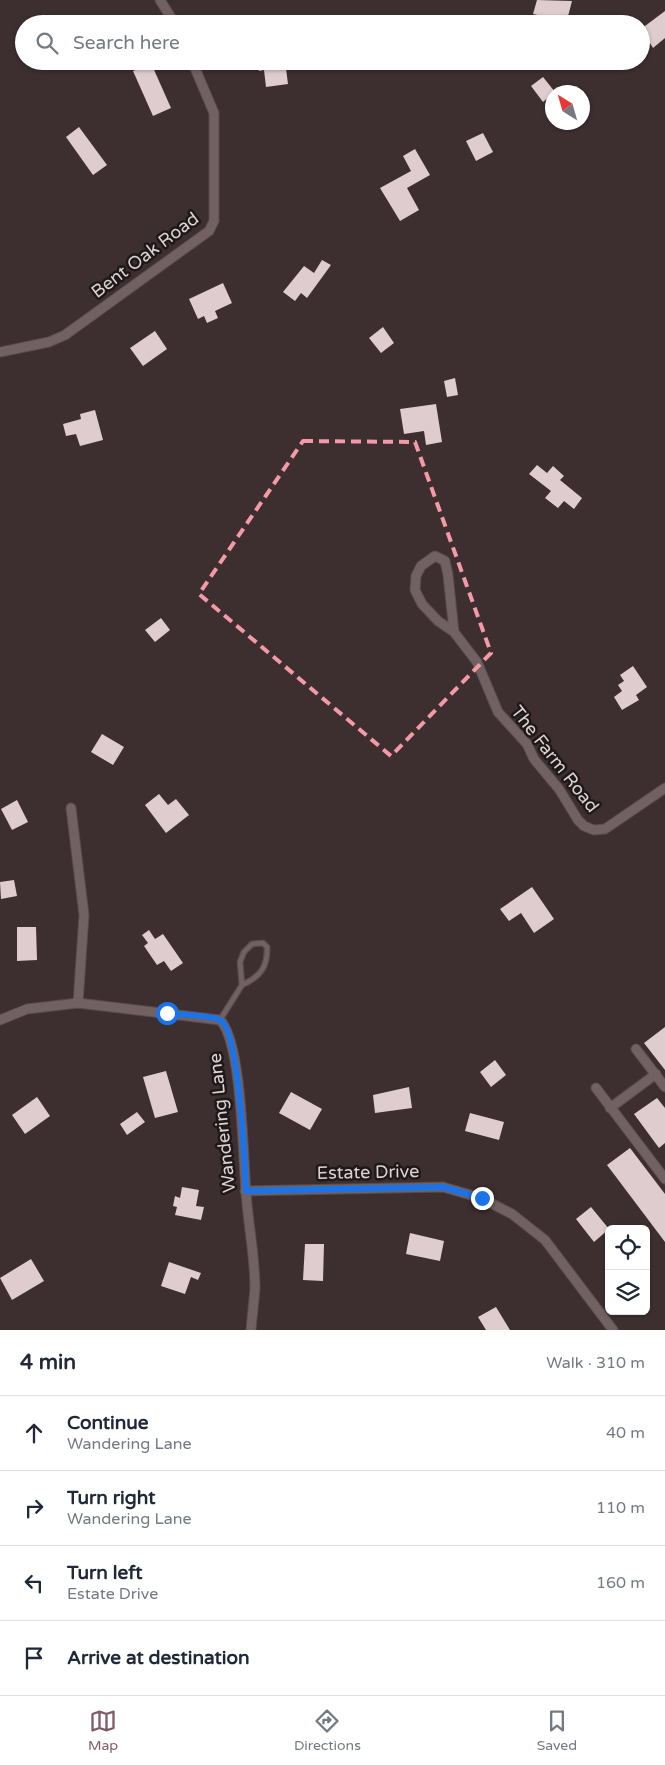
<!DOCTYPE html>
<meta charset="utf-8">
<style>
body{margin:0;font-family:"Varela Round",sans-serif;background:#f2f2f3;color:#1f2937}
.controls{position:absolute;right:15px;bottom:15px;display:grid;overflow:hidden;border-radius:8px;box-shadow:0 1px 4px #0004}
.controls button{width:45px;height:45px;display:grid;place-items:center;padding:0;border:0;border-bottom:1px solid #e0e1e3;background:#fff;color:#1f2937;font:25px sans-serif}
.compass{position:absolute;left:545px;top:85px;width:45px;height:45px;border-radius:50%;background:#fff;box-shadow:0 1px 4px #0004;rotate:323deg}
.stop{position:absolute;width:15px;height:15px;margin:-11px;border:4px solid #1a73e8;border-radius:50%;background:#fff}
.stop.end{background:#1a73e8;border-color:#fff;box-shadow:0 1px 5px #0008}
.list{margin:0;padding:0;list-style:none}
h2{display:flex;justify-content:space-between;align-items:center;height:65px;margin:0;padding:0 20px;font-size:21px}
h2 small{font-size:16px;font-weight:400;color:#747a83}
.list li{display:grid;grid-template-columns:32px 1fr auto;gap:15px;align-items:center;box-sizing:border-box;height:75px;padding:0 20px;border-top:1px solid #e0e1e3}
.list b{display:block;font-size:19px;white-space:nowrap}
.list p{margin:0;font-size:16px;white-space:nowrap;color:#747a83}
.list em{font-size:16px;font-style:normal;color:#747a83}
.icon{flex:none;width:28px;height:28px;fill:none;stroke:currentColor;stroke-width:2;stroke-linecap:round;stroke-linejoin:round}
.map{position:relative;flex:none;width:665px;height:1330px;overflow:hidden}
.search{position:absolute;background:#fff;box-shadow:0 1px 4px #0004;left:15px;right:15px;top:15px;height:55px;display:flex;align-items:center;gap:12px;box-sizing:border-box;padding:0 18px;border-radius:28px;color:#747a83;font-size:19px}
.sheet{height:365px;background:#fff}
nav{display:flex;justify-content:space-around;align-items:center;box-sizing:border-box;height:70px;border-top:1px solid #e0e1e3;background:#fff;font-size:14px;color:#747a83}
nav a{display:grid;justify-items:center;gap:2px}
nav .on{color:#7f5c69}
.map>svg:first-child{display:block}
.building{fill:#dfccce}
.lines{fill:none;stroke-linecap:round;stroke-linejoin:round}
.lane-casing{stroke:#584b4c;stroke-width:7}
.street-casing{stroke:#584b4c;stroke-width:11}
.lane{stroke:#726163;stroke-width:4.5}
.street{stroke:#726163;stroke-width:9}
.route{stroke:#1a73e8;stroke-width:6}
.marked{fill:none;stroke:#f49aa6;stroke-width:4;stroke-dasharray:10 6;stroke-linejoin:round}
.labels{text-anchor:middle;stroke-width:5;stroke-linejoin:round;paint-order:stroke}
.street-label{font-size:18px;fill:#dcd2d3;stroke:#1f1819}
</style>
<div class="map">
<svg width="665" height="1330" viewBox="0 0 665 1330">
<rect width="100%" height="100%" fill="#3d2e30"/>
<g class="building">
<path d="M537,0L572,1L566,24H554L555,19L533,14Z"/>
<path d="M665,11V38L653,48L641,29Z"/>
<path d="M258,61H285L288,84L266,87L264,70L259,71Z"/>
<path d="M151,63L171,108L153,116L133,71Z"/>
<path d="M543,77L555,92L543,102L531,86Z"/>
<path d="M79,127L107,165L93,175L66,137Z"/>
<path d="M483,133L493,152L476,161L466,141Z"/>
<path d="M415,149L430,175L407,188L419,210L400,221L380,188L411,171L403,156Z"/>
<path d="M322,260L331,265L307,298L301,293L295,301L283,292L304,266L314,273Z"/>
<path d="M223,283L232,303L215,311L218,318L207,323L204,316L198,319L189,299Z"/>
<path d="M383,327L394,343L381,353L369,338Z"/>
<path d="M155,331L167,349L143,366L130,348Z"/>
<path d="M455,378L458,395L447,397L444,381Z"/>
<path d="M436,404L442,442L426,445L424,431L404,434L400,409Z"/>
<path d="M95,410L103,440L80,446L76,434L66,436L63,424L81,419L80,414Z"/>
<path d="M537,465L547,473L553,466L564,476L560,480L582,498L574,509L564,501L558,508L545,498L551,491L529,474Z"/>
<path d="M161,618L170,630L155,642L145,630Z"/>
<path d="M633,666L647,687L636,695L639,700L622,710L614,697L622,691L618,685L624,681L620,675Z"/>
<path d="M102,734L124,747L113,765L91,752Z"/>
<path d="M159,794L168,805L176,799L189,815L166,833L145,805Z"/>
<path d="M17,800L28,822L12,830L1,809Z"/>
<path d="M14,880L17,896L1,899L0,882Z"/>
<path d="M532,887L554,919L534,933L521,913L509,921L500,909Z"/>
<path d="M17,927H36L37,960L17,961Z"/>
<path d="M149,930L155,939L163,934L183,963L171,971L164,961L157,965L144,946L148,943L142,935Z"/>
<path d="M665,1027V1070L644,1043Z"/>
<path d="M495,1060L506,1075L491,1087L480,1072Z"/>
<path d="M166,1071L178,1112L155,1118L143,1077Z"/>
<path d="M409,1087L412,1108L375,1113L373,1095Z"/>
<path d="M291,1092L322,1109L310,1130L279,1113Z"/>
<path d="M37,1097L50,1116L25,1134L12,1115Z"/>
<path d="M657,1098L665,1108V1143L659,1148L634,1114Z"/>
<path d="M137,1112L145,1122L127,1135L120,1124Z"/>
<path d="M470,1113L504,1122L499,1140L465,1131Z"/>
<path d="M630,1148L665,1194V1242L607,1165Z"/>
<path d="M182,1187L199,1190L196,1206L204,1207L201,1220L175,1215L177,1207L173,1206L175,1196L180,1198Z"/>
<path d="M591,1207L609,1229L594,1242L576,1219Z"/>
<path d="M410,1233L444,1241L440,1261L406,1254Z"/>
<path d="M305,1244H324L323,1281L303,1280Z"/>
<path d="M31,1259L44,1281L12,1300L0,1278Z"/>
<path d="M169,1262L201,1273L198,1280L191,1277L185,1294L161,1286Z"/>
<path d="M496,1307L510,1330H486L478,1317Z"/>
</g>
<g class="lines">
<defs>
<path id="lane" d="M220,1020L242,985L240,962L244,952L252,944L263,943L267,947C268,967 260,977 242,985"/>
<g id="street">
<path d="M160,0L175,24"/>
<path d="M0,352L49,342L65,335L209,231L214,221V113L192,61"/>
<path d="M454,632L448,575L445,561L435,556L421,566L416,576L415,590L422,604L438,621L454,632L477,662L498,712L527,744L534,759L559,789L578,820L584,826L594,830L605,829L665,788"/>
<path d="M71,808L84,915L78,1003"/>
<path d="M0,1020L27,1009L78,1003L220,1020C242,1041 243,1158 246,1192C248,1224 255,1256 255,1288C254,1302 252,1316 251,1330"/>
<path d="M636,1049L665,1087"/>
<path d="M596,1088L665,1179"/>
<path d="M610,1108L656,1074"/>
<path d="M245,1191L443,1187L481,1198L512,1214L545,1240L613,1330"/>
</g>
</defs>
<use href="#lane" class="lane-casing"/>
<use href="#street" class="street-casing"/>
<use href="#lane" class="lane"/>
<use href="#street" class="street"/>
</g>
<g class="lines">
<path class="route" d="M167,1013C179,1015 210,1015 220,1020C239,1028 245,1167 246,1191L443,1187L482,1198"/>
</g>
<path class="marked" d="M303,441L415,442L491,653L391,756L199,594Z"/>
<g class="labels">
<g class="street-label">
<text transform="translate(145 255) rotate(-37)" y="6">Bent Oak Road</text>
<text transform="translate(555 759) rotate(52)" y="6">The Farm Road</text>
<text transform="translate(222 1123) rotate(-96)" y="6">Wandering Lane</text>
<text transform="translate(368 1172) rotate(-1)" y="6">Estate Drive</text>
</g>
</g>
</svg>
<div class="controls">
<button><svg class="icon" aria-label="locate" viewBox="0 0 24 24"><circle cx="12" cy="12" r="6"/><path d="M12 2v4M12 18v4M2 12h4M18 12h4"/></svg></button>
<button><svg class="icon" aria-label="layers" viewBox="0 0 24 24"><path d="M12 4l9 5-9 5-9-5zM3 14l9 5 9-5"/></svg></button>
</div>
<svg class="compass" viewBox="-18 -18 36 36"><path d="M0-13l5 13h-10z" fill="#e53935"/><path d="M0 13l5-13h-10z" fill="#747a83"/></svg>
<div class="stop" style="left:167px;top:1013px"></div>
<div class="stop end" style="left:482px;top:1198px"></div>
<div class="search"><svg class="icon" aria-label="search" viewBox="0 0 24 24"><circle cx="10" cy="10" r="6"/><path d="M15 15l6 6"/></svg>Search here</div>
</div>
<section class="sheet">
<h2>4 min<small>Walk · 310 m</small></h2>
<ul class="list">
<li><svg class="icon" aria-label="ahead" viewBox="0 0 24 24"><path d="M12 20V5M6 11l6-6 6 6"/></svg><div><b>Continue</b><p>Wandering Lane</p></div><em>40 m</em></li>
<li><svg class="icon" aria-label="right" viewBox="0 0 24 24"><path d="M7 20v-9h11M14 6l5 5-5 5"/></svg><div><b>Turn right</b><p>Wandering Lane</p></div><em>110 m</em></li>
<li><svg class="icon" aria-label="left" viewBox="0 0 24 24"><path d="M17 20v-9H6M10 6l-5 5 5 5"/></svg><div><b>Turn left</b><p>Estate Drive</p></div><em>160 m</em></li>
<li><svg class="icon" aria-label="arrive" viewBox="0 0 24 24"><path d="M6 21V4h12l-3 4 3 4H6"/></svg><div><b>Arrive at destination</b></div></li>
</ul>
</section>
<nav>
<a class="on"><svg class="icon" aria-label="map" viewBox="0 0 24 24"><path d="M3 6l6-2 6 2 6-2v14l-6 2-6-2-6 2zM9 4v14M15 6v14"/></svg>Map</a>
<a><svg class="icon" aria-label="directions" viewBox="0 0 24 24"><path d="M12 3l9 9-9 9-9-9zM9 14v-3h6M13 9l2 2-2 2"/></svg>Directions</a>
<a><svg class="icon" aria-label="saved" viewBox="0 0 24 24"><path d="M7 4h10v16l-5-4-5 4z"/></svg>Saved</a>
</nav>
